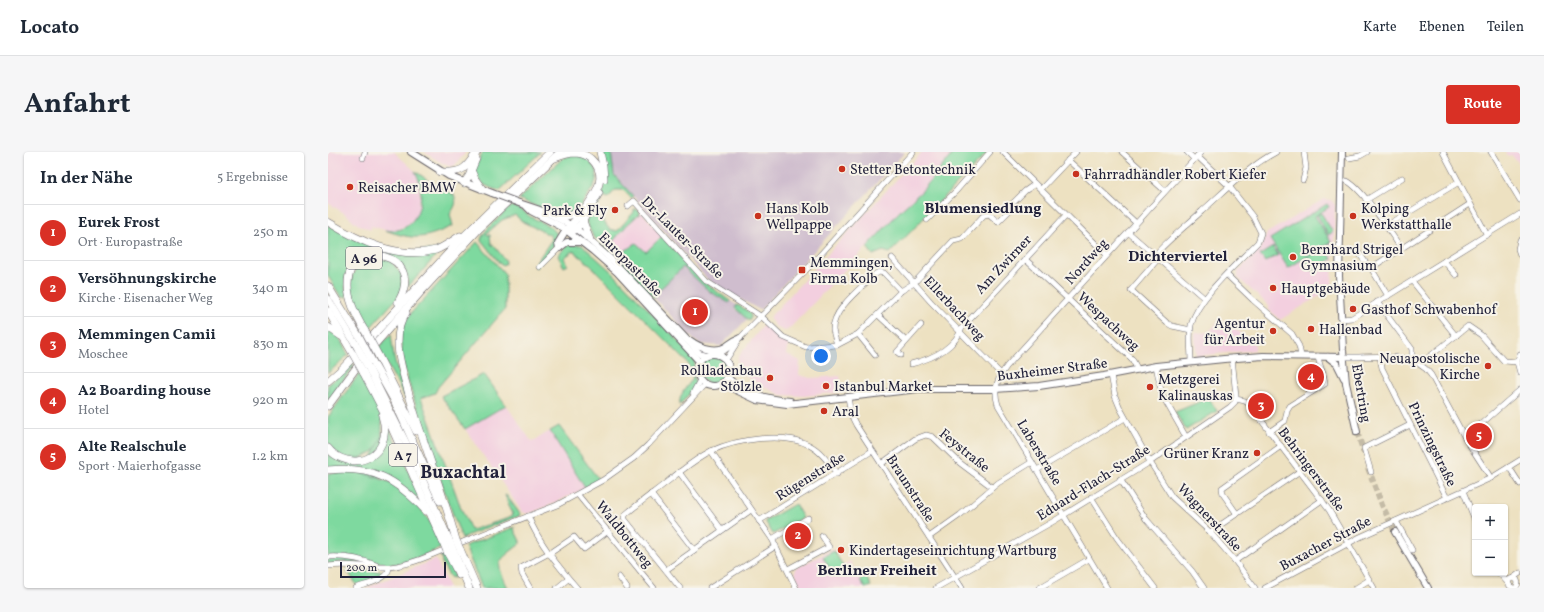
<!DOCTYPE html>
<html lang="de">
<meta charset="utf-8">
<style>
body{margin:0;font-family:Vollkorn,serif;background:#f6f6f7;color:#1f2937}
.controls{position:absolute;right:12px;bottom:12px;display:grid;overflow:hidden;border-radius:4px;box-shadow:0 1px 3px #0004}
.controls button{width:36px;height:36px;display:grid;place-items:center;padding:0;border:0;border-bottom:1px solid #e0e1e3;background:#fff;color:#1f2937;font:20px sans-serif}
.scale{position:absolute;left:12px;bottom:10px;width:106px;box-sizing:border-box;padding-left:4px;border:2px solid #22223b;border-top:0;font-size:11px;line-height:14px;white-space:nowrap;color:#22223b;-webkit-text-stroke:3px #f7f3e8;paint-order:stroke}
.you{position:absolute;left:493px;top:204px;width:14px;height:14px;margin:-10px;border:3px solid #fff;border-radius:50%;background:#1a73e8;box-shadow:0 0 0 6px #1a73e833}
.badge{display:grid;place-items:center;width:26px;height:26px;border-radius:50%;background:#d93025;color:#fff;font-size:13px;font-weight:700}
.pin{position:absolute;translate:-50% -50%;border:2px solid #fff;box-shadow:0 1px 4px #0006}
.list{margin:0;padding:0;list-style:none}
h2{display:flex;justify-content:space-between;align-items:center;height:52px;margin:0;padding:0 16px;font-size:17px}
h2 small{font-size:13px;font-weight:400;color:#747a83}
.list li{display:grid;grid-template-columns:26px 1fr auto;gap:12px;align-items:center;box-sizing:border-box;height:56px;padding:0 16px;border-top:1px solid #e0e1e3}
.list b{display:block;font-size:15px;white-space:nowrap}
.list p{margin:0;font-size:13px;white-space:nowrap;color:#747a83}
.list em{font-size:13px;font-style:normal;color:#747a83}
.map{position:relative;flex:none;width:1192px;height:436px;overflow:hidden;border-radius:4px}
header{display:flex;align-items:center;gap:24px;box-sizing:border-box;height:56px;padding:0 20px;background:#fff;border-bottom:1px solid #e0e1e3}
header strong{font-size:19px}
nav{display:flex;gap:22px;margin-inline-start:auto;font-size:14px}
.intro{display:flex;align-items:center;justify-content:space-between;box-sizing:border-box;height:96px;padding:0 24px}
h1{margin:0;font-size:28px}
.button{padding:10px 18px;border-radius:4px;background:#d93025;color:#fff;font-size:14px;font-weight:700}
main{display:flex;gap:24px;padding:0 24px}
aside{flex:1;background:#fff;border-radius:4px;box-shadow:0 1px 3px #0004}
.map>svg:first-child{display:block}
.built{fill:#f3cfdf}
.industrial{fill:#cfbdce}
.green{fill:#7ed99f;stroke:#507e6d}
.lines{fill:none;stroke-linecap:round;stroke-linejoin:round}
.major-tunnel{stroke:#c4bba6;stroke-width:6;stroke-dasharray:6 3;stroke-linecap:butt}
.minor-casing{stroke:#69656a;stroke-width:6}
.major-casing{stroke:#69656a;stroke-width:8}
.highway-casing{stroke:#69656a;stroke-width:8}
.minor{stroke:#fff;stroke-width:5}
.major{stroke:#fff;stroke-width:6}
.highway{stroke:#fff;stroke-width:7}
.major-bridge-casing{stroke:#69656a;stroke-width:8;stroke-linecap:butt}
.highway-bridge-casing{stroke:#69656a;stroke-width:8;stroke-linecap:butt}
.major-bridge{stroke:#fff;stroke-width:6}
.highway-bridge{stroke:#fff;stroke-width:7}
.poi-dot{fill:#c8321e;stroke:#f7f3e8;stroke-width:1.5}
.labels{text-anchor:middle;stroke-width:4;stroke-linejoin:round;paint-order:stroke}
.shield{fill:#f7f3e8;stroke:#62616f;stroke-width:1}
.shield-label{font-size:13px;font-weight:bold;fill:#22223b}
.poi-label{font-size:14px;fill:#22223b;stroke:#f7f3e8;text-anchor:start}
.street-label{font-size:14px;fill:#22223b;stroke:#f7f3e8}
.neighbourhood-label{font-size:15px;font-weight:bold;fill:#22223b;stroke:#f7f3e8}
.district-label{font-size:18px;font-weight:bold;fill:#22223b;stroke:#f7f3e8}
</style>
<header>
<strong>Locato</strong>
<nav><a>Karte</a><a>Ebenen</a><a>Teilen</a></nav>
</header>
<div class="intro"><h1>Anfahrt</h1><a class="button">Route</a></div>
<main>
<aside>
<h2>In der Nähe<small>5 Ergebnisse</small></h2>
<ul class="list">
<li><span class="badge">1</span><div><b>Eurek Frost</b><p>Ort · Europastraße</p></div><em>250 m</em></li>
<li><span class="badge">2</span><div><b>Versöhnungskirche</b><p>Kirche · Eisenacher Weg</p></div><em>340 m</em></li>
<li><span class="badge">3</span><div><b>Memmingen Camii</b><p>Moschee</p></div><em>830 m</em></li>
<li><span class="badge">4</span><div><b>A2 Boarding house</b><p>Hotel</p></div><em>920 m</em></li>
<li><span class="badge">5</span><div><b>Alte Realschule</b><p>Sport · Maierhofgasse</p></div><em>1.2 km</em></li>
</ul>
</aside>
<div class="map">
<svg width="1192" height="436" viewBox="0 0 1192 436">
<rect width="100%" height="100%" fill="#f7f3e8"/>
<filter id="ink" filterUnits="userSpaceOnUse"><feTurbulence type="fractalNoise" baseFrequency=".025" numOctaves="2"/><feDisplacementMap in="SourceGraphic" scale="8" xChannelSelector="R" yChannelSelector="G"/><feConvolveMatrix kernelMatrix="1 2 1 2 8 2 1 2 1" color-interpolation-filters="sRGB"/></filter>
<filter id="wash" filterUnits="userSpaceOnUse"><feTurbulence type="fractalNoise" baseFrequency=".012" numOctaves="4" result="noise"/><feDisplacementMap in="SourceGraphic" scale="16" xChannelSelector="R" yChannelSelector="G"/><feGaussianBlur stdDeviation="0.9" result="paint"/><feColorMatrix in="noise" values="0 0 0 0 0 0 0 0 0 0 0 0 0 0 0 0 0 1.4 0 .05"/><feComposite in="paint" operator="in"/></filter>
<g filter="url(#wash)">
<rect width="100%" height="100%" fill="#ede1c1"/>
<g class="built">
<path d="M0,0H66L87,19L90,24L92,45L90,61L85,68L79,73L69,78H57L43,74L42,78L29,72L19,63L0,51Z"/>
<path d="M96,0H138L127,13L123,15L114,11Z"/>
<path d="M594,0H626L594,39L567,65L461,177L457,179L449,176L441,166Z"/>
<path d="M1177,0H1192V14L1189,8H1187L1184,3L1179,4Z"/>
<path d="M996,47L1003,48L1007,53L1004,136L952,168L941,158V154L910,126V119L928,102L934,94L939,81Z"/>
<path d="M314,60L334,84L318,100L308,91L297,100L294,101L289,98L285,93L284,90L299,73Z"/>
<path d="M892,167L898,169L927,193V198L868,204L867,181L881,180Z"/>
<path d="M435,174H438L452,187L461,191L459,202L472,209L471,223L483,226L512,224L514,240L476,244L453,243L432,233L413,221L409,213L410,205Z"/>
<path d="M178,253L204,290L222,279L257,336L225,352L200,362L194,360L137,277Z"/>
<path d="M505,397L515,413L522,409L537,436H473L467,421L468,416Z"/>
<path d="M108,407L121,436H38L83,417Z"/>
</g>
<g class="industrial">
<path d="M283,0H577L432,158L390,135L380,128L370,117L286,23Z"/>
<path d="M355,115L381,139L401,151L402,149L409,153L407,157L419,167L393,194L372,192L366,188L326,146L329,140Z"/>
</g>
<g class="green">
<path d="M155,0H213L171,39C156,33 152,33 146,17Z"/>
<path d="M274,0H283L286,23L305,44L303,46L295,38H287L280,46L276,44L268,58L281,77L289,79L306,60V57L311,58L312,61L299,73L285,89C286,96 289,98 294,101L308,91L318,100L334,84L373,128L402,149L401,151L381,139L355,115L329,140L326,146L294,111L265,84L258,69C275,41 282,34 274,0Z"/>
<path d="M626,0H660L562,101L555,99L545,103L539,95L572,59L594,39Z"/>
<path d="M247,2L260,7L269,19L268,28L266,34L249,59L230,63L191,47L235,6Z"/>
<path d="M87,19L101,29L126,43C130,51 126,56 122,62L125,74C95,87 88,89 57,78C61,79 66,79 70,78C94,72 98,38 87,19Z"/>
<path d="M999,52L1001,55L987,64L1003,90L960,116L942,87Z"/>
<path d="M183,54L194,58L201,64L223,75L229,82L228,91L208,116L206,114L224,87L222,83L195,70L187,63L174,68L158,82L162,83L163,92L167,95L178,109L177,112L173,113L153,88C154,79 176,61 183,54Z"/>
<path d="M993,61L1005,80L1000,83L989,63Z"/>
<path d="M0,73L64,101L114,97L80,135C80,121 77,118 67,109C64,107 61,103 57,102C43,96 24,107 19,120C16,128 17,137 19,145H13L0,124Z"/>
<path d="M149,90L177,122V157L110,235L107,241L93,246L133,356L143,378L175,368L185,363L177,343L179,344L192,362L191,364L140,383L134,387C118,344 103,302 90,259C82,235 71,207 73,181C74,173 79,166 84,160Z"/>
<path d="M242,93H254L286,122L365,204L367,210L365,220L368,233L352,253C350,244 359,234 365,227L362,215L359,210L259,110L245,99L236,106L240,113L236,115L230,104L238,94Z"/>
<path d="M945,95L950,103L937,110L932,103Z"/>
<path d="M997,95L1004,107L984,119L977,107Z"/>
<path d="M43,106L62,108L74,123L73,142L39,179C26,155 8,122 43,106Z"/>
<path d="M409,153C415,156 422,159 423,165L421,169L407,156Z"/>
<path d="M0,177L12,187L20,203L0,221Z"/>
<path d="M63,182L66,206L79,249L50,196Z"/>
<circle cx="385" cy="218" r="14"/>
<path d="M24,211L26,214L0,249V233Z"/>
<path d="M31,222C39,234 53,254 54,269C54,274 54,283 53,288C48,304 28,309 14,305C9,303 4,296 0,293V265Z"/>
<path d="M156,222L178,253L137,277L113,244Z"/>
<path d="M881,246L889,259L858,278L847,260Z"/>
<path d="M60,274L95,351L64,327L0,316V301L4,305L43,307Z"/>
<path d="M231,274L271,328L257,336L222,279Z"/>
<path d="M31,320L62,330L91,354L102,370L115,395L87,407L68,412H60L26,405L0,404V321Z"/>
<path d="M467,352L475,366L445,382L437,369Z"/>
<path d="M187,375L186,377L192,389V392C168,411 167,408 180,436H154L137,394Z"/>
<path d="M506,399L518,419L507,425L495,405Z"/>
<path d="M117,401L127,424L126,426L122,425L114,411L113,403Z"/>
<path d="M13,406L43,412L14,410L0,412V407Z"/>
<path d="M18,417L50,419L58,421L53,425L29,433Z"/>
<path d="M538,425L543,434L537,436L532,428Z"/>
</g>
</g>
<g filter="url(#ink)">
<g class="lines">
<g class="major-tunnel">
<path d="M1029,280L1036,301"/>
<path d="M1040,316L1054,353L1067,380"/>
</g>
<defs>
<g id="minor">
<path d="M675,0L779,103"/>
<path d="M794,0L837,39"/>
<path d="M859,0L866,7"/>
<path d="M1115,0L1159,83"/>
<path d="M1163,0L1192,48"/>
<path d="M35,6L37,0"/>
<path d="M1021,6L1032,4L1039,0"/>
<path d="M740,8L808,71"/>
<path d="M975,28L978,16L976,0"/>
<path d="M1019,29C1036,38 1061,79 1073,96"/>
<path d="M713,37L748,0"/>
<path d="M1038,48L1074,26"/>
<path d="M300,54L306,49L378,129L434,165L455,185L478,195L509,193L530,182L573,139L586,131L625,89L634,87L656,63L661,62L670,70L681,59L684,52L697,39L707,32"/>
<path d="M599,68L628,39L662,0"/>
<path d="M1058,74L1131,30"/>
<path d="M800,80L876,146"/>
<path d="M1192,88L1190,97L1192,103"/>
<path d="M1031,101L1040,114L1043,116L1060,144"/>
<path d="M827,103C841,87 858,74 874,59C898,38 920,15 948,0"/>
<path d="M564,106L603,150L673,222"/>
<path d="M697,107L804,207L810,218"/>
<path d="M830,107L803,138L839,171L844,174L863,178"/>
<path d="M1116,109L1128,123"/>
<path d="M212,115L231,96"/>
<path d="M1043,116L1142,52"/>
<path d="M899,123L925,148L964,182L971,194L973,204"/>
<path d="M1084,129L1128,184"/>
<path d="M1049,150L1084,197V204L1082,208"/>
<path d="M550,163L578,189"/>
<path d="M1014,167L1024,166L1192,62"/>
<path d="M530,182L547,203"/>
<path d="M410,188L482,114L585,0"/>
<path d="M509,193C508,189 506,183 505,178C504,158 533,136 546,123L551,120L556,121L573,139"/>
<path d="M1192,202L1189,210L1192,221"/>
<path d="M390,203L403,194"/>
<path d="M573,203L569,200L593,173"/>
<path d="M1016,205C1043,206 1085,197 1103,223L1137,286L1163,326"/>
<path d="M1052,205L1054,216L1119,346"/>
<path d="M398,208L412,186"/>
<path d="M863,210C863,198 861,185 863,173C871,144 909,112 930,90L933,81L925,65L901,34L869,4"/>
<path d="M583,212C603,207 626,197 634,176L738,63"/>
<path d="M1092,212L1140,174L1153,183L1176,209L1189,210"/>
<path d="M828,214L834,243L858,285"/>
<path d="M783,223L787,244L792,256L822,310L844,345L882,380L907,409L927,436"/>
<path d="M365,241L372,228"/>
<path d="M520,245L523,263L528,273L634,436"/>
<path d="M908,247L917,249L921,252L1001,358L1046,436"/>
<path d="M941,280L957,269L959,259L962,254L997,232C997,223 991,214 990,204"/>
<path d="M1137,286L1192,238"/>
<path d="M383,299L444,387L468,436"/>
<path d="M553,312L587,287L598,283L605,285L632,311L664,335"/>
<path d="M1181,315L1192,332"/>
<path d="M709,318L797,266"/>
<path d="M351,320L394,378"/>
<path d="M1043,320L1036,296L1082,273"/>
<path d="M792,327L818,367L864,419L876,436"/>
<path d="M1135,339L1147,368"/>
<path d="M323,342L366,398"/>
<path d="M250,343L326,436"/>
<path d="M763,345L789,386L827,436"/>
<path d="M909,362L895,342L894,336L953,294"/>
<path d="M200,364C211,391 230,414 249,436"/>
<path d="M431,369L544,299"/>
<path d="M1068,369L1084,398"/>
<path d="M882,380L972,319"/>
<path d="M601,385L632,363L670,331L704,310"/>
<path d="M444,387L480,366"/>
<path d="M127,393L229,353L275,328L306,306L320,293L377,232"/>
<path d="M221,402L246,385L256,397L280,379"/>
<path d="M0,405C17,404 33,407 48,413"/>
<path d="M907,409L994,348"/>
<path d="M0,414C20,411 41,416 61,415C82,413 101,404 120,396"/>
<path d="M460,417L501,395L494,384"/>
<path d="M338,418L423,358"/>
<path d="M1171,421L1180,431"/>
<path d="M291,425L299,436"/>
<path d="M1185,426L1192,421"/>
<path d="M28,436C38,432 61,428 61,415"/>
<path d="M202,436L194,422L193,416L221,401"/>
<path d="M229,436L240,427"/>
<path d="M352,436L296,366L298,362C311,351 325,341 339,330C353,319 367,307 383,299C409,287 456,280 481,293C493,299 501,311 509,322"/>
<path d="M382,436L448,394"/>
<path d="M608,436L726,369L822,310L902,255L907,250L908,244L904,206"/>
<path d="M711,436L761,407"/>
<path d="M779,436L670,253C665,237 669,227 679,214L873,0"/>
<path d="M937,436L1032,385L1163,326L1192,308"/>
<path d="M1028,436L1041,428"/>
<path d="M1185,436L1182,434L1180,431L1182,427L1185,426L1189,428L1190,431L1189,435L1186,436"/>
</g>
<g id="major">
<path d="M83,0L121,24L164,41"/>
<path d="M1014,0L1011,124L1015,198L1018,231L1029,280"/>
<path d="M191,51L218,60L239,71L252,80L286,110L362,191L371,201L378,203"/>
<path d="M199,55L203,59L234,75L265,99L289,120L371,209"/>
<path d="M231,96L239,90H254"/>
<path d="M231,96L230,91L238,78"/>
<path d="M363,189C372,196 389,201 399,194C404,190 406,188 412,186"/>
<circle cx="385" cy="218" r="16"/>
<path d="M1000,205L1009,212L1016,226"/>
<path d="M399,224C411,242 443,247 462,249"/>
<path d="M393,231L429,248L459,252L590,237H667L711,234L776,224L828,214L896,207L935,204L1016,205"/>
<path d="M1067,380L1100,436"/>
</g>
<g id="highway">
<path d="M272,0L275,14L276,27"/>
<path d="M227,6C234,3 241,1 248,1C264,2 275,17 271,32C265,49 250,66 238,78"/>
<path d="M143,18L147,27L155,38"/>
<path d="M112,20C134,21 137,18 149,0"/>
<path d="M136,31L141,24L148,7"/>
<path d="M229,65C242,66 244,61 254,60"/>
<path d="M255,69L262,88"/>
<path d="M0,70C31,89 70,108 108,98C116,95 124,89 132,84"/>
<path d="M243,81L253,72L271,41"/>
<path d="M0,134L32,186"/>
<path d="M0,147L27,191"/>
<path d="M0,159L25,202"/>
<path d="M78,161C72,169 70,179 70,190C70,208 77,228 82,246C96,294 115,340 128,388"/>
<path d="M0,175L13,184"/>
<path d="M37,179C29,166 20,149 20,133C19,84 100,100 70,150"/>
<path d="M38,191L134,86L222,0"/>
<path d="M42,198L92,141L151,77L232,0"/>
<path d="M50,203L88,279"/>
<path d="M44,209L66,248L112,349"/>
<path d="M40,215L80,295L121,388"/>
<path d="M35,220L63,274L115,390"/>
<path d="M0,229L15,216L30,200"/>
<path d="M0,254L34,208"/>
<path d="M0,296C14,314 44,314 54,291C58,282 57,273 54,264"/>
<path d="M0,318C46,314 68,327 98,359"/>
<path d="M132,397L149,436"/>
<path d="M126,400L141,436"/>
<path d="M120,402L131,423"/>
</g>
</defs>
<use href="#minor" class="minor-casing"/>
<use href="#major" class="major-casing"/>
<use href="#highway" class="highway-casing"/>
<use href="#minor" class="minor"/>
<use href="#major" class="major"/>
<use href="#highway" class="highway"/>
<defs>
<path id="major-bridge" d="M164,41L191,51"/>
<g id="highway-bridge">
<path d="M37,179L50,203"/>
<path d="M32,186L44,209"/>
<path d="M27,191L40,215"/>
<path d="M25,202L35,220"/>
<path d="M121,388L126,400"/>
<path d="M128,388L132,397"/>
<path d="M115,390L120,402"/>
</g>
</defs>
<use href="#major-bridge" class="major-bridge-casing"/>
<use href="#highway-bridge" class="highway-bridge-casing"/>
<use href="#major-bridge" class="major-bridge"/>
<use href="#highway-bridge" class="highway-bridge"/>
</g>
</g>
<g class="poi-dot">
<circle cx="514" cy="17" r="4"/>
<circle cx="748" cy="22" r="4"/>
<circle cx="22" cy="35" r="4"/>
<circle cx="287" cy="58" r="4"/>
<circle cx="430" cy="64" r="4"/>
<circle cx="1025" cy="64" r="4"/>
<circle cx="965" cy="105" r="4"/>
<rect x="470" y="114" width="8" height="8" rx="2"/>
<circle cx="945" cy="136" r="4"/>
<circle cx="1025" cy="157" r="4"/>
<circle cx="983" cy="177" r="4"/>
<circle cx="945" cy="179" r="4"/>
<circle cx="1160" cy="214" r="4"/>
<circle cx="442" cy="226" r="4"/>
<circle cx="498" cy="234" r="4"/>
<circle cx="822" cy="235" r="4"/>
<circle cx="496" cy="259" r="4"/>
<circle cx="929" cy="301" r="4"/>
<circle cx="513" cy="398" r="4"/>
</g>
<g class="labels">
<g class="shield">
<rect x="18" y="95" width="36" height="22" rx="3"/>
<rect x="61" y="292" width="28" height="22" rx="3"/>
</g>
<g class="shield-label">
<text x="36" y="111">A 96</text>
<text x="75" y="308">A 7</text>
</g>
<g class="poi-label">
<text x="522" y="22">Stetter Betontechnik</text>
<text x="756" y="27">Fahrradhändler Robert Kiefer</text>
<text x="30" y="40">Reisacher BMW</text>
<text x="438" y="61">Hans Kolb<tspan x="438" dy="16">Wellpappe</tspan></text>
<text x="1033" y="61">Kolping<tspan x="1033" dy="16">Werkstatthalle</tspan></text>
<text x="279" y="63" text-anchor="end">Park &amp; Fly</text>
<text x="973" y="102">Bernhard Strigel<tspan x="973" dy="16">Gymnasium</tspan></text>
<text x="482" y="115">Memmingen,<tspan x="482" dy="16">Firma Kolb</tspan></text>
<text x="953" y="141">Hauptgebäude</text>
<text x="1033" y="162">Gasthof Schwabenhof</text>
<text x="937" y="176" text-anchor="end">Agentur<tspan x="937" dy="16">für Arbeit</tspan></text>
<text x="991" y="182">Hallenbad</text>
<text x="1152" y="211" text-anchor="end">Neuapostolische<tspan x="1152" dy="16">Kirche</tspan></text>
<text x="434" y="223" text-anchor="end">Rollladenbau<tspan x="434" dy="16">Stölzle</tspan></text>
<text x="830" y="232">Metzgerei<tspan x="830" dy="16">Kalinauskas</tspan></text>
<text x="506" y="239">Istanbul Market</text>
<text x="504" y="264">Aral</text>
<text x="921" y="306" text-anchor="end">Grüner Kranz</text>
<text x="521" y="403">Kindertageseinrichtung Wartburg</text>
</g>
<g class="street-label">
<text transform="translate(355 85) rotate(45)" y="5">Dr.-Lauter-Straße</text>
<text transform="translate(758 109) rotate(-48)" y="5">Nordweg</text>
<text transform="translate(303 112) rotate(45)" y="5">Europastraße</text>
<text transform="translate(675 112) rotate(-47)" y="5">Am Zwirner</text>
<text transform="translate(627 156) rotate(47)" y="5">Ellerbachweg</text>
<text transform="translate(781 169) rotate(43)" y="5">Wespachweg</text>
<text transform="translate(724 217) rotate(-7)" y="5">Buxheimer Straße</text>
<text transform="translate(1034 241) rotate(80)" y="5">Ebertring</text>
<text transform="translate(1105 292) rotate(64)" y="5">Prinzingstraße</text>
<text transform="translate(637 298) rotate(39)" y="5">Feystraße</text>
<text transform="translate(712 300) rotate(59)" y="5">Laberstraße</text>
<text transform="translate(984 317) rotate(53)" y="5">Behringerstraße</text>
<text transform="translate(482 324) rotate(-32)" y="5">Rügenstraße</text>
<text transform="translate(765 330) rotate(-32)" y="5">Eduard-Flach-Straße</text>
<text transform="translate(583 336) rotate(57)" y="5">Braunstraße</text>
<text transform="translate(882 365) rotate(47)" y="5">Wagnerstraße</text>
<text transform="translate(297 382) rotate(51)" y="5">Waldbottweg</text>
<text transform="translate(997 391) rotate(-28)" y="5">Buxacher Straße</text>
</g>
<g class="neighbourhood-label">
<text x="655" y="61">Blumensiedlung</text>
<text x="850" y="109">Dichterviertel</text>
<text x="549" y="423">Berliner Freiheit</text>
</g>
<g class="district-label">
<text x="135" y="326">Buxachtal</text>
</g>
</g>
</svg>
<div class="controls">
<button>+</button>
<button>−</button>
</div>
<div class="scale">200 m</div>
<div class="you"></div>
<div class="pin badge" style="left:367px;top:160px">1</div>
<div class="pin badge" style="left:470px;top:384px">2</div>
<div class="pin badge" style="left:933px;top:254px">3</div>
<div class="pin badge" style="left:983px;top:225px">4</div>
<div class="pin badge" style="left:1151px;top:284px">5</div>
</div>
</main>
